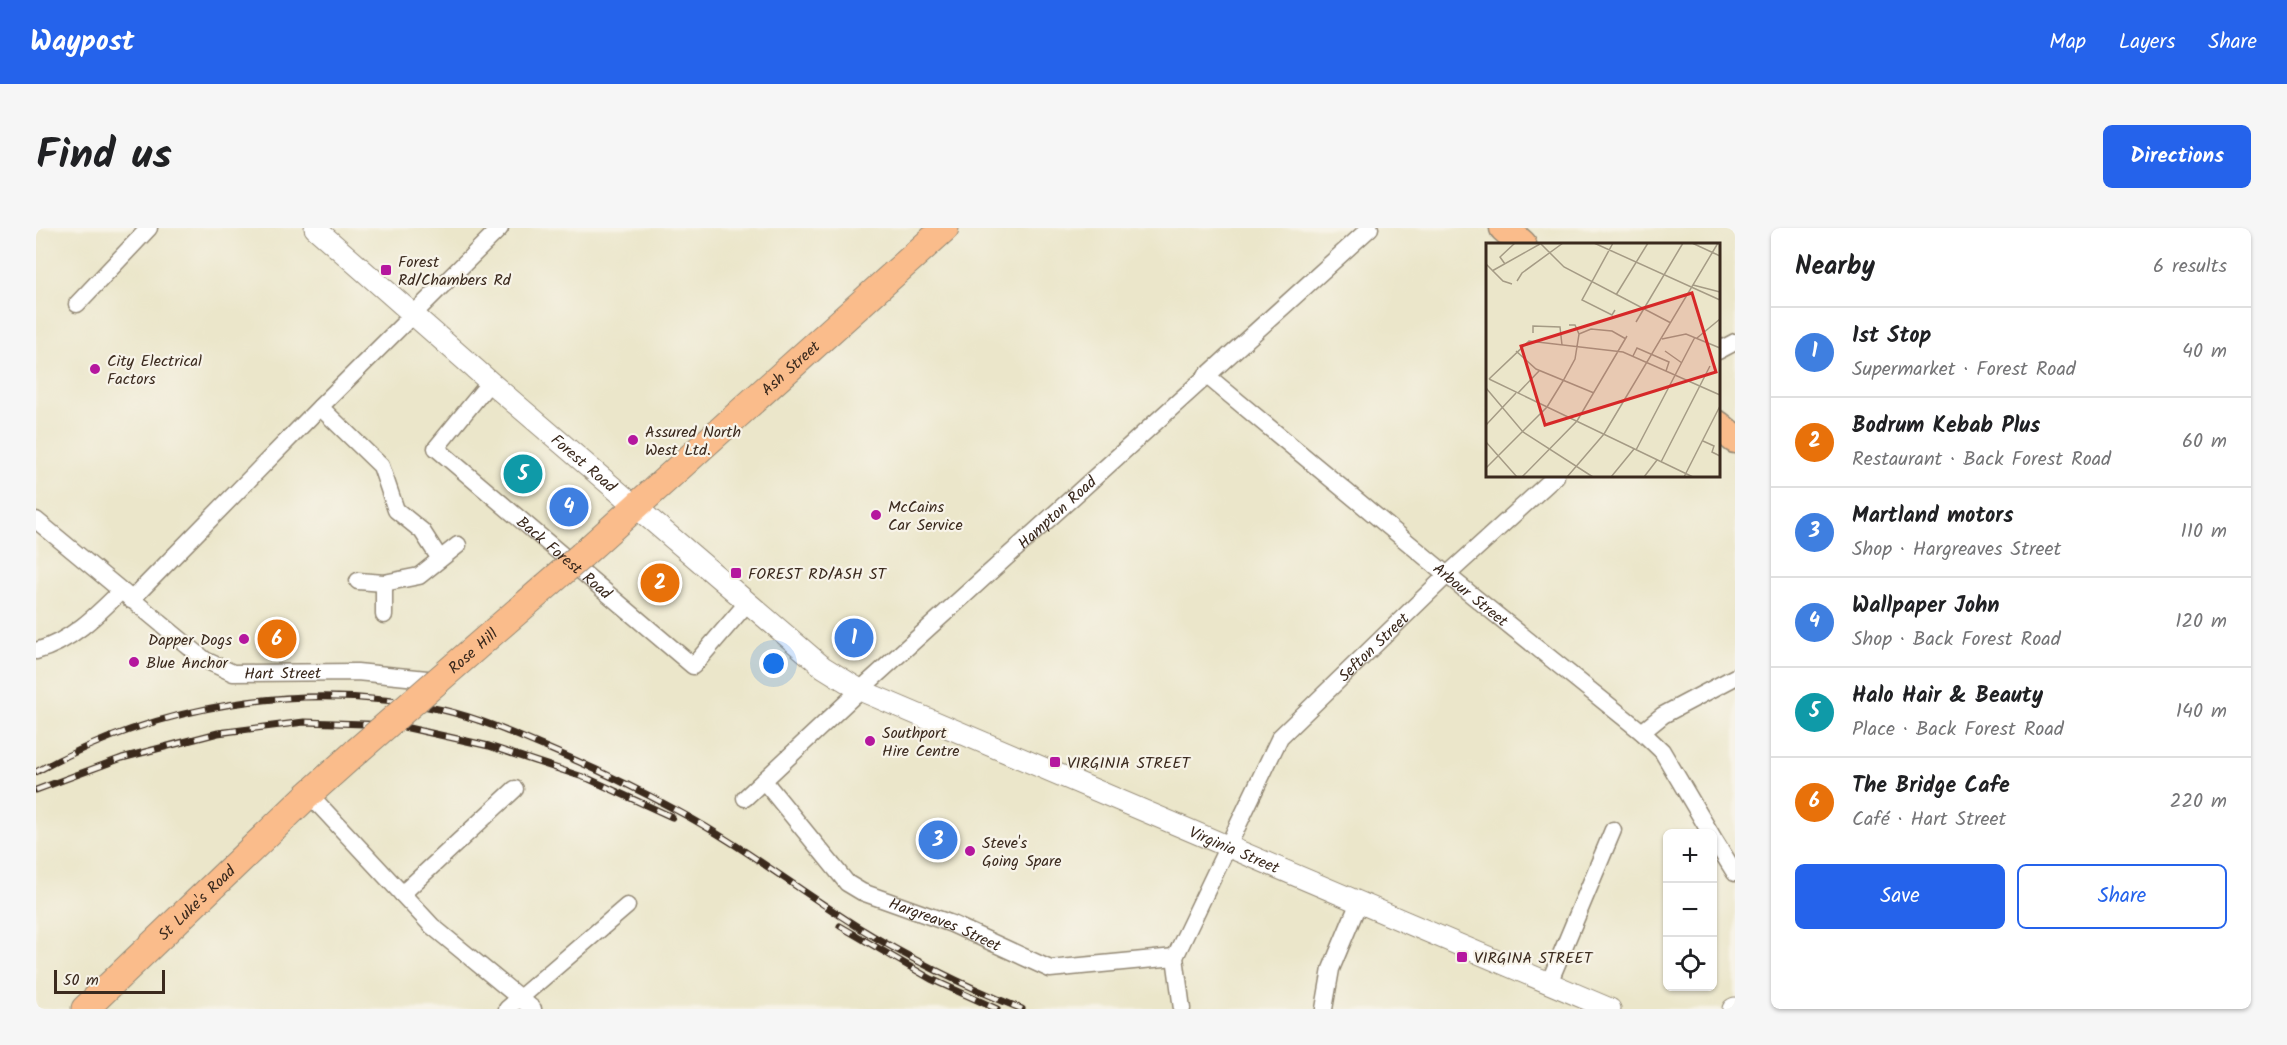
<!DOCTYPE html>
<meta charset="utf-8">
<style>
body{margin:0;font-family:Kalam,sans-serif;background:#f6f6f6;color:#202124}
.controls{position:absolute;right:18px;bottom:18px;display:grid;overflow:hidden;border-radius:9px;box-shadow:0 2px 4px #0004}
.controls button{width:54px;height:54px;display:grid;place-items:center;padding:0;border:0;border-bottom:2px solid #e0e0e0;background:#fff;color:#202124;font:30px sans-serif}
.scale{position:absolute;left:18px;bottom:15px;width:111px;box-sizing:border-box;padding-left:6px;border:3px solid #3b2a1e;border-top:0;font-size:16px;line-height:21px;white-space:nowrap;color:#3b2a1e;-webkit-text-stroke:4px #f7f3e8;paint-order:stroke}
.you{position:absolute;left:738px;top:436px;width:21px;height:21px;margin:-15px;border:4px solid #fff;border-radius:50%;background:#1a73e8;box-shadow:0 0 0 9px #1a73e833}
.badge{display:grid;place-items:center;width:39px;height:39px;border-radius:50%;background:#2563eb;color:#fff;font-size:20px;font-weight:700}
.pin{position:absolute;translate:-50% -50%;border:3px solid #fff;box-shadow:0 2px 6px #0006}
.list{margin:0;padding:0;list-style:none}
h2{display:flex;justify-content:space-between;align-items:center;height:78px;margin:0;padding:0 24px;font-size:26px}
h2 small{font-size:20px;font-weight:400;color:#757577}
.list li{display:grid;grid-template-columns:39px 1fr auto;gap:18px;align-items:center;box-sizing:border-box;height:90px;padding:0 24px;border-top:2px solid #e0e0e0}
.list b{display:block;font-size:22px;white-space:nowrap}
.list p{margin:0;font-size:20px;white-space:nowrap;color:#757577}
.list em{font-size:20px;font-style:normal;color:#757577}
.actions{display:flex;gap:12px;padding:18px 24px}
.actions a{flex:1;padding:14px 0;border:2px solid #2563eb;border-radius:9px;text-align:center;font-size:21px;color:#2563eb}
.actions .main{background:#2563eb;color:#fff}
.icon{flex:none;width:33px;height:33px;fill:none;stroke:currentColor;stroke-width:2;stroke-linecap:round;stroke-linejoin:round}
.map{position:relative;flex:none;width:1699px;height:781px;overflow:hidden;border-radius:9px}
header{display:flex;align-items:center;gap:36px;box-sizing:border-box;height:84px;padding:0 30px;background:#2563eb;color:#fff}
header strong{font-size:28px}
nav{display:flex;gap:33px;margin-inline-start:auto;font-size:21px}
.intro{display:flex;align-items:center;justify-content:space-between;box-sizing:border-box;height:144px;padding:0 36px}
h1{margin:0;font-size:42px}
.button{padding:15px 27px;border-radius:9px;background:#2563eb;color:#fff;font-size:21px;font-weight:700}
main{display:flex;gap:36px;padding:0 36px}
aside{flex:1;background:#fff;border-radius:9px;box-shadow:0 2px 4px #0004}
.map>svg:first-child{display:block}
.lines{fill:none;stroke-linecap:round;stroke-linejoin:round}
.minor-casing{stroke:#938874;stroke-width:19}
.tertiary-casing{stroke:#938874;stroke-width:23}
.primary-casing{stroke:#938874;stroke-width:29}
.trunk-casing{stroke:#938874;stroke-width:31}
.minor{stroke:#fff;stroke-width:16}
.tertiary{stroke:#fff;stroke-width:21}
.primary{stroke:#fabc8b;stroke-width:27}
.trunk{stroke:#fabc8b;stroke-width:28}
.rail-casing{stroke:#3b2a1e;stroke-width:7}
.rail{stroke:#f7f3e8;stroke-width:4.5;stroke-dasharray:14;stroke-linecap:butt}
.primary-bridge-casing{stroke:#938874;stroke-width:29;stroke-linecap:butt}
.primary-bridge{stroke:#fabc8b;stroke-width:27}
.poi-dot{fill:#b5179e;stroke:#f7f3e8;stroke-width:2}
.labels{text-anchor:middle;stroke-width:4.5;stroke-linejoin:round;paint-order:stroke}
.poi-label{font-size:16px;fill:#3b2a1e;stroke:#f7f3e8;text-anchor:start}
.street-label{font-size:16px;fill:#3b2a1e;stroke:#f7f3e8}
.inset-road{fill:none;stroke:#a59b85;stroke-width:1.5}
.view{fill:#d62828;fill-opacity:0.15;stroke:#d62828;stroke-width:3}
.inset-edge{fill:none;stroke:#3b2a1e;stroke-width:3}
</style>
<header>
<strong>Waypost</strong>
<nav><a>Map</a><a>Layers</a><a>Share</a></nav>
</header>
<div class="intro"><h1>Find us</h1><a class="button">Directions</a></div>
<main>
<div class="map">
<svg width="1699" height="781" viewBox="0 0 1699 781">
<rect width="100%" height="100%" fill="#f7f3e8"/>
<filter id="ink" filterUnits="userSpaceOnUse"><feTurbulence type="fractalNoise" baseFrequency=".0167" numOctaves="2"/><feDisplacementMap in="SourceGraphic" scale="12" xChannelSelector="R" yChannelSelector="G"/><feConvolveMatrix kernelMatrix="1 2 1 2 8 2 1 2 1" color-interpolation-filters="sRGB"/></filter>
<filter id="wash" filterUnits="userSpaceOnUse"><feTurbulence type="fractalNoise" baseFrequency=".008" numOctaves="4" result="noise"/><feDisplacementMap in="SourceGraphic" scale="24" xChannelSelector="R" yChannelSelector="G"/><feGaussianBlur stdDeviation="1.35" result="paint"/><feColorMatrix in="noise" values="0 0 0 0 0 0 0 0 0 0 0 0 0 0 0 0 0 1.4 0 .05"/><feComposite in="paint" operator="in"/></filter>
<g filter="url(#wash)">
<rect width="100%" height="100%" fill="#ebe6ca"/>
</g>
<g filter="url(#ink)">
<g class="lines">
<defs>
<g id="minor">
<path d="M41,76L113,0"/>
<path d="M1682,123L1699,114"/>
<path id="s1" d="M1170,147L1411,347L1606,504L1626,523L1675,606"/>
<path id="s2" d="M454,154L400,220L657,438L712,374"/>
<path d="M284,179L345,238L360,282L386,303L404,331"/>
<path id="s3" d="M0,292L169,432L197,445L321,444L401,452"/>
<path d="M322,353L348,355L383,348L422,317"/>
<path d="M348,355V387"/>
<path d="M95,372L284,179L464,0"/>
<path d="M0,423C34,414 61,387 85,363"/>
<path d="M1606,504L1627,487L1699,449"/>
<path id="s4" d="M728,553L811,655L826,664L916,696L1014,741L1139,729"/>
<path d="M273,566L396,698L497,781"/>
<path id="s5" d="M709,570L824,462L1334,0"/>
<path d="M1676,608L1699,645"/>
<path d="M366,666L479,561"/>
<path d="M1513,755L1577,602"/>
<path d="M471,781L591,678"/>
<path id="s6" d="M1146,781L1139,729L1244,509L1411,347L1520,248"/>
<path d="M1288,781L1295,741L1323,674"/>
</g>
<g id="tertiary">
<path id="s7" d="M279,0L454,154L787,439L824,462L1574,781"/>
<path d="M1697,781L1699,780"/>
</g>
<g id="primary">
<path id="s8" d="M546,327L909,0"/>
<path id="s9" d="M49,781L273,566L321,523"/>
</g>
<g id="trunk">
<path d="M1468,0L1486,16"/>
<path d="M1682,197L1699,211"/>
</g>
</defs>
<use href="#minor" class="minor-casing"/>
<use href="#tertiary" class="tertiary-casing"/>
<use href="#primary" class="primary-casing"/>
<use href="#trunk" class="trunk-casing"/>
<use href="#minor" class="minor"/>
<use href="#tertiary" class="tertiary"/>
<use href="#primary" class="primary"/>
<use href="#trunk" class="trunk"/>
<defs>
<g id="rail">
<path d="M0,544C122,476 270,451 407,482C442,490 476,505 509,519C554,538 598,559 640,582C704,616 761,661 822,699C874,731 929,758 986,781"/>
<path d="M0,562L86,530L182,505L268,494L359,497L453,518L553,551L636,589"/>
<path d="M804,698L895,751L961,781"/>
</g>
</defs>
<use href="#rail" class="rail-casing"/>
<use href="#rail" class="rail"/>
<defs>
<g id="primary-bridge">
<path id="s10" d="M321,523L546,327"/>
</g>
</defs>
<use href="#primary-bridge" class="primary-bridge-casing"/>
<use href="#primary-bridge" class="primary-bridge"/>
</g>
</g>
<g class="poi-dot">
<rect x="344" y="36" width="12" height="12" rx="3"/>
<circle cx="59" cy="141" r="6"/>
<circle cx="597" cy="212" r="6"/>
<circle cx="840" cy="287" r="6"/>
<rect x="694" y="339" width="12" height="12" rx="3"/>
<circle cx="208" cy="411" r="6"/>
<circle cx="98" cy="434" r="6"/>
<circle cx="834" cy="513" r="6"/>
<rect x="1013" y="528" width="12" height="12" rx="3"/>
<circle cx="934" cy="623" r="6"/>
<rect x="1420" y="723" width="12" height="12" rx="3"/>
</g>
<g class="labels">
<g class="poi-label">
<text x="362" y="39">Forest<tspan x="362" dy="18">Rd/Chambers Rd</tspan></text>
<text x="71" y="138">City Electrical<tspan x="71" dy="18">Factors</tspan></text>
<text x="609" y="209">Assured North<tspan x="609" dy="18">West Ltd.</tspan></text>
<text x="852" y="284">McCains<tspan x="852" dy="18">Car Service</tspan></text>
<text x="712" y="351">FOREST RD/ASH ST</text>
<text x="196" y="417" text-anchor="end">Dapper Dogs</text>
<text x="110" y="440">Blue Anchor</text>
<text x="846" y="510">Southport<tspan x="846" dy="18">Hire Centre</tspan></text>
<text x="1031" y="540">VIRGINIA STREET</text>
<text x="946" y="620">Steve's<tspan x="946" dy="18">Going Spare</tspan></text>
<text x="1438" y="735">VIRGINA STREET</text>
</g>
<g class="street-label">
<text dy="6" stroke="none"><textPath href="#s8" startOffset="280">Ash Street</textPath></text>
<text dy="6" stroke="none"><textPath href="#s7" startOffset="357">Forest Road</textPath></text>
<text dy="6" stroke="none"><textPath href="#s5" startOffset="423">Hampton Road</textPath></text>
<text dy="6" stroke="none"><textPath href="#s2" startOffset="254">Back Forest Road</textPath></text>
<text dy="6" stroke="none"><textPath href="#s1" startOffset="344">Arbour Street</textPath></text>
<text dy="6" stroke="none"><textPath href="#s6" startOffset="426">Sefton Street</textPath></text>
<text dy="6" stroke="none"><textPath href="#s10" startOffset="153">Rose Hill</textPath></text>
<text dy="6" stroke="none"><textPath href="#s3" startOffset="300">Hart Street</textPath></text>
<text dy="6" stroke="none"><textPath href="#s7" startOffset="1122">Virginia Street</textPath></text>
<text dy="6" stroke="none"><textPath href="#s9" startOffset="154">St Luke's Road</textPath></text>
<text dy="6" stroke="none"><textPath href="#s4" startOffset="238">Hargreaves Street</textPath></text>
</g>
</g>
<g transform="translate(1450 15)">
<rect width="234" height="234" fill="#ebe6ca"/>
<path class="inset-road" d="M54,0L78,24L185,80M108,0L234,57M127,0L96,57L126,72L129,67M206,0L234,13M0,21L17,38L26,41M19,21L14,14L29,0M6,28L54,1M31,38L36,30L77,0M207,42L234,49M130,52L162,0M150,79L197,0M47,90V83L74,84L76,102M93,91L105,86L126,88L140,96M211,95L234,76M176,96L200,91L234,105M30,108L50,126L108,150M179,108L196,120M147,113L151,105L183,119L180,128M3,136L43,98L137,109L234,152M3,136L207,234M0,145L37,189L107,234M32,150L53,128M0,182L30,150M217,198L228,203L226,209L234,213M0,199L31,234M150,207L209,94M175,219L224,123M0,225L61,164L77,138L89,116L93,91L89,82H83M36,234L91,178L141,93M81,234L118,191L232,0M125,234L148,206M158,234L171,217M198,234L234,163"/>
<path class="view" d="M206,50L230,129L59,182L35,103Z"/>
<rect width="234" height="234" class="inset-edge"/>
</g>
</svg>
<div class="controls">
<button>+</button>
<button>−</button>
<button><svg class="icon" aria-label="locate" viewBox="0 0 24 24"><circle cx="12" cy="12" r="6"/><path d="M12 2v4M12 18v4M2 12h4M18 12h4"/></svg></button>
</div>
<div class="scale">50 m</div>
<div class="you"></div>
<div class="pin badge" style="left:818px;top:410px;background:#3f7fe0">1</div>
<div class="pin badge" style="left:624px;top:355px;background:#e8710a">2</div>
<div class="pin badge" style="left:902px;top:612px;background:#3f7fe0">3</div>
<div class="pin badge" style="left:533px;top:279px;background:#3f7fe0">4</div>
<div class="pin badge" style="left:487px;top:246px;background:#0f9aa8">5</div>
<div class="pin badge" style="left:241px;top:411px;background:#e8710a">6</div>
</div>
<aside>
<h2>Nearby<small>6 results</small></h2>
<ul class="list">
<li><span class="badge" style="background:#3f7fe0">1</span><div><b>1st Stop</b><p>Supermarket · Forest Road</p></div><em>40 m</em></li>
<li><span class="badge" style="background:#e8710a">2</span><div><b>Bodrum Kebab Plus</b><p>Restaurant · Back Forest Road</p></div><em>60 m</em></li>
<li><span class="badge" style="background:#3f7fe0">3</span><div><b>Martland motors</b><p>Shop · Hargreaves Street</p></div><em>110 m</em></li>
<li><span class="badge" style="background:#3f7fe0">4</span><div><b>Wallpaper John</b><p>Shop · Back Forest Road</p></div><em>120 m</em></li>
<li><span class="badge" style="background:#0f9aa8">5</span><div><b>Halo Hair &amp; Beauty</b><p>Place · Back Forest Road</p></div><em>140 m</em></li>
<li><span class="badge" style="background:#e8710a">6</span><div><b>The Bridge Cafe</b><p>Café · Hart Street</p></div><em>220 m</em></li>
</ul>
<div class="actions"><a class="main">Save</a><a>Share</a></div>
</aside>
</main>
